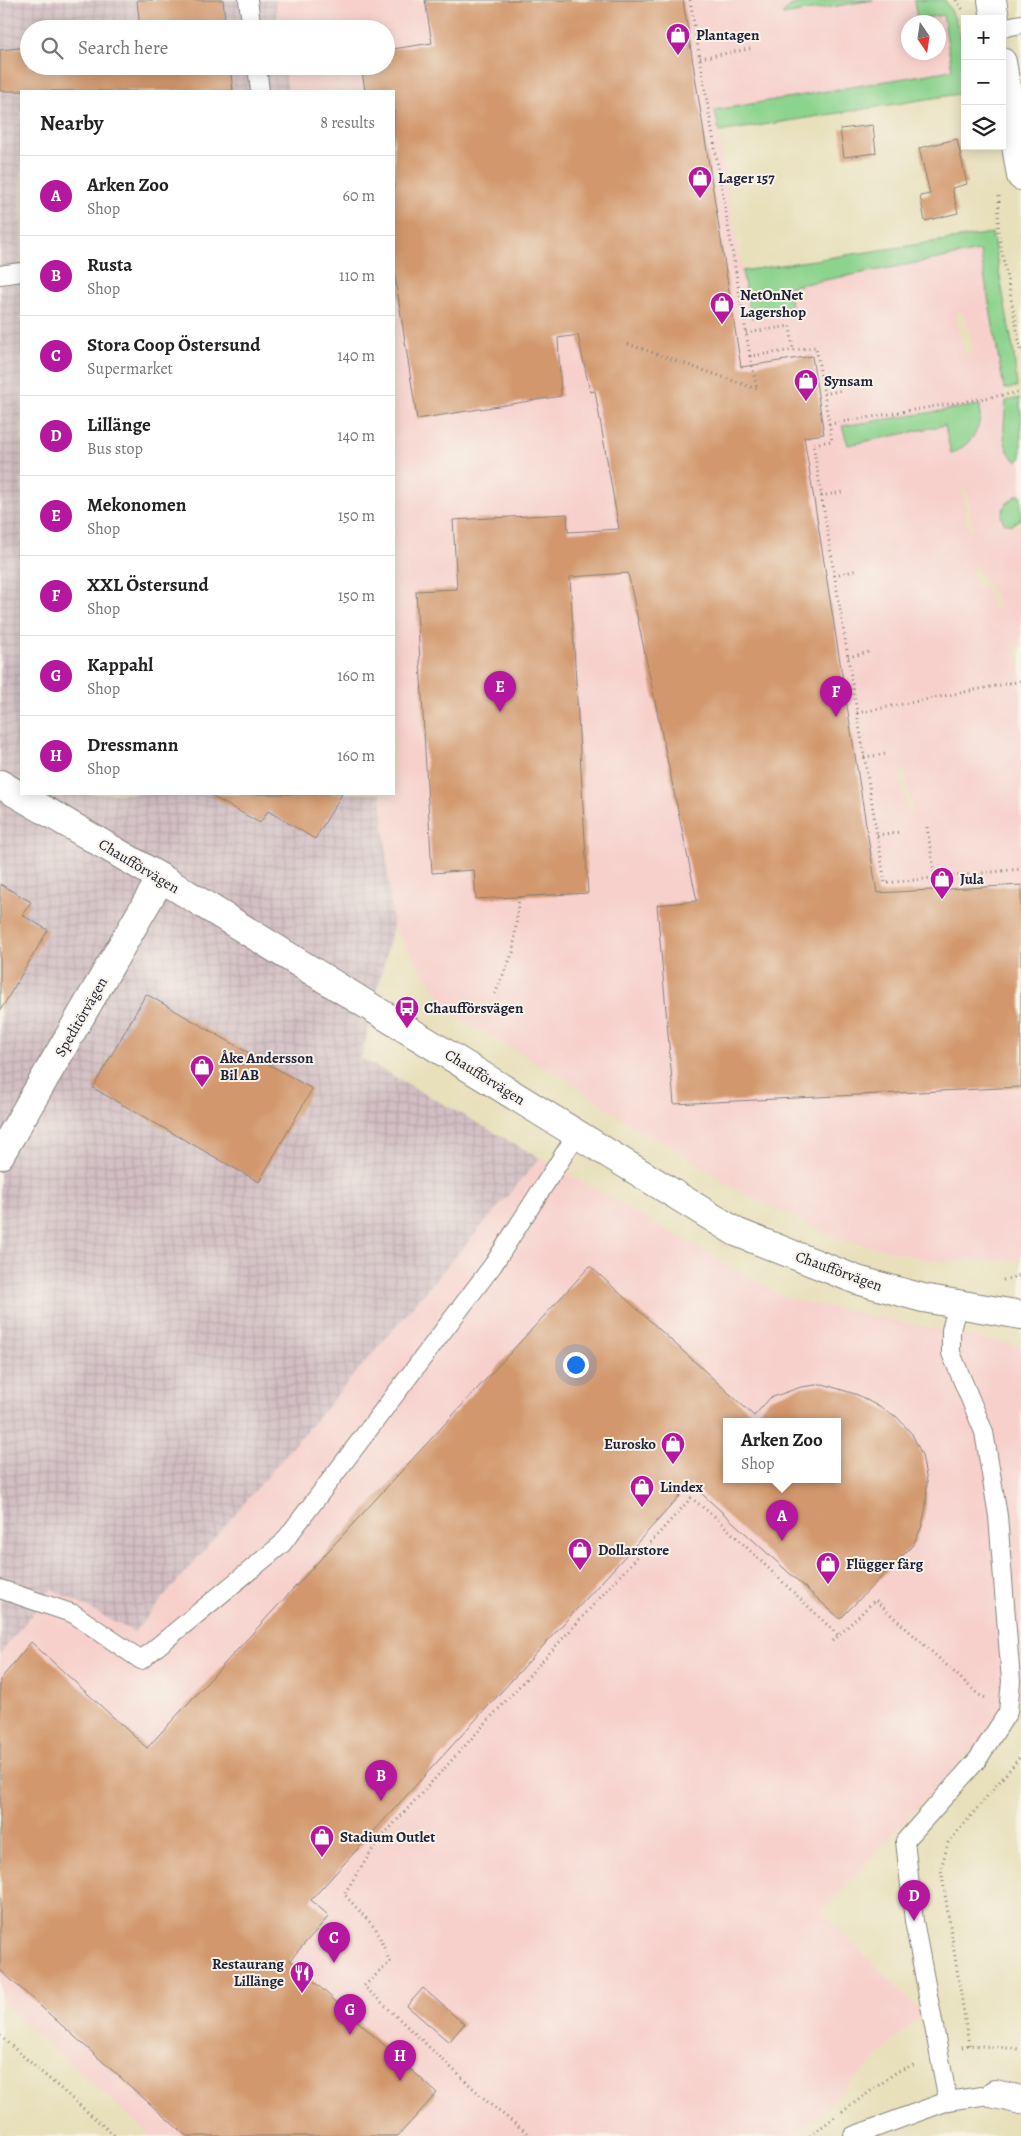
<!DOCTYPE html>
<meta charset="utf-8">
<style>
body{margin:0;font-family:Alegreya,serif;background:#f6f6f6;color:#222}
.controls{position:absolute;right:15px;top:15px;display:grid;overflow:hidden;border-radius:0px;box-shadow:0 2px 12px #0003}
.controls button{width:45px;height:45px;display:grid;place-items:center;padding:0;border:0;border-bottom:1px solid #e0e0e0;background:#fff;color:#222;font:25px sans-serif}
.compass{position:absolute;left:901px;top:15px;width:45px;height:45px;border-radius:50%;background:#fff;box-shadow:0 2px 12px #0003;rotate:167deg}
.you{position:absolute;left:575px;top:1364px;width:18px;height:18px;margin:-12px;border:4px solid #fff;border-radius:50%;background:#1a73e8;box-shadow:0 0 0 8px #1a73e833}
.badge{display:grid;place-items:center;width:32px;height:32px;border-radius:50%;background:#b5179e;color:#fff;font-size:16px;font-weight:700}
.pin{position:absolute;translate:-50% -41px;filter:drop-shadow(0 1px 2px #0008)}
.pin::after{content:'';position:absolute;top:26px;width:18px;height:15px;background:inherit;clip-path:polygon(0 0,100% 0,50% 100%)}
.popup{position:absolute;left:723px;top:1418px;width:118px;height:65px;box-sizing:border-box;display:grid;place-content:center;border-radius:0px;background:#fff;filter:drop-shadow(0 1px 4px #0005);font-size:16px;white-space:nowrap;color:#767676}
.popup b{font-size:19px;color:#222}
.popup::after{content:'';position:absolute;left:50%;top:100%;margin-left:-10px;border:10px solid transparent;border-top-color:#fff}
.list{margin:0;padding:0;list-style:none}
h2{display:flex;justify-content:space-between;align-items:center;height:65px;margin:0;padding:0 20px;font-size:21px}
h2 small{font-size:16px;font-weight:400;color:#767676}
.list li{display:grid;grid-template-columns:32px 1fr auto;gap:15px;align-items:center;box-sizing:border-box;height:80px;padding:0 20px;border-top:1px solid #e0e0e0}
.list b{display:block;font-size:19px;white-space:nowrap}
.list p{margin:0;font-size:16px;white-space:nowrap;color:#767676}
.list em{font-size:16px;font-style:normal;color:#767676}
.icon{flex:none;width:28px;height:28px;fill:none;stroke:currentColor;stroke-width:2;stroke-linecap:round;stroke-linejoin:round}
.map{position:relative;flex:none;width:1021px;height:2136px;overflow:hidden}
.search{position:absolute;background:#fff;box-shadow:0 2px 12px #0003;left:20px;top:20px;width:375px;height:55px;display:flex;align-items:center;gap:12px;box-sizing:border-box;padding:0 18px;border-radius:28px;color:#767676;font-size:19px}
.panel{position:absolute;background:#fff;box-shadow:0 2px 12px #0003;left:20px;top:90px;width:375px;height:705px;border-radius:0px}
.map>svg:first-child{display:block}
.built{fill:#f7d0cc;fill-rule:evenodd}
.industrial{fill:url(#industrial-grid)}
.green{fill:#8cd38d;stroke:#577a64}
.building{fill:#d2976c;fill-rule:evenodd}
.lines{fill:none;stroke-linecap:round;stroke-linejoin:round}
.service-casing{stroke:#85817b;stroke-width:20}
.minor-casing{stroke:#85817b;stroke-width:30}
.tertiary-casing{stroke:#85817b;stroke-width:30}
.path{stroke:#85817b;stroke-width:3;stroke-dasharray:1 4;stroke-linecap:butt}
.service{stroke:#fff;stroke-width:18}
.minor{stroke:#fff;stroke-width:28}
.tertiary{stroke:#fff;stroke-width:28}
.labels{text-anchor:middle;stroke-width:4;stroke-linejoin:round;paint-order:stroke}
.poi-label{font-size:15px;font-weight:bold;fill:#22223b;stroke:#f7f3e8;text-anchor:start}
.street-label{font-size:15px;fill:#22223b;stroke:#f7f3e8}
</style>
<div class="map">
<svg width="1021" height="2136" viewBox="0 0 1021 2136">
<defs>
<pattern id="industrial-grid" width="8" height="8" patternUnits="userSpaceOnUse" patternTransform="scale(1.25)"><rect width="8" height="8" fill="#d2bec3"/><path d="M0 4h8M4 0v8" fill="none" stroke="#b4a3a8"/></pattern>
</defs>
<rect width="100%" height="100%" fill="#f7f3e8"/>
<filter id="ink" filterUnits="userSpaceOnUse"><feTurbulence type="fractalNoise" baseFrequency=".02" numOctaves="2"/><feDisplacementMap in="SourceGraphic" scale="10" xChannelSelector="R" yChannelSelector="G"/><feConvolveMatrix kernelMatrix="1 2 1 2 8 2 1 2 1" color-interpolation-filters="sRGB"/></filter>
<filter id="wash" filterUnits="userSpaceOnUse"><feTurbulence type="fractalNoise" baseFrequency=".0096" numOctaves="4" result="noise"/><feDisplacementMap in="SourceGraphic" scale="20" xChannelSelector="R" yChannelSelector="G"/><feGaussianBlur stdDeviation="1.12" result="paint"/><feColorMatrix in="noise" values="0 0 0 0 0 0 0 0 0 0 0 0 0 0 0 0 0 1.4 0 .05"/><feComposite in="paint" operator="in"/></filter>
<g filter="url(#wash)">
<rect width="100%" height="100%" fill="#e8e0bb"/>
<g class="built">
<path d="M275,0H808L790,6L783,15L873,0H914L917,19L943,15L952,70L715,110L745,286L787,287L980,251L1006,401L1004,444L1017,461L1021,459V495H1017L1012,525L1019,523L1021,536V570L1014,571L1021,585V649L1017,642L1015,649L1021,667V1260L931,1261L838,1238L736,1190L668,1144L640,1132L567,1079L452,1015L393,927L381,794H394V91H288L284,66H386V29H279ZM908,22H938V52H908ZM961,312L966,319L970,333L972,351L969,355L965,353L959,333L956,313ZM981,418L950,450L946,425L860,442ZM963,488L967,493L973,530L966,524ZM976,566L996,598L999,607L995,610L986,587H975L973,568ZM905,771L913,811H909L903,794L901,772Z"/>
<path d="M540,1158L786,1298L1021,1347V1696L821,1912L923,2013L796,2136H151L0,2001V1654L52,1589L134,1632ZM727,1422H837V1480H727Z"/>
</g>
<path class="industrial" d="M0,0H275L279,29H29V66H284L288,91H21V794H381L393,927L361,1058L540,1158L134,1632L52,1589L0,1654Z"/>
<g class="green">
<path d="M808,0H873L782,15L790,6Z"/>
<path d="M914,0H945C964,29 965,59 965,93L719,132L715,110L952,70L943,15L917,19Z"/>
<path d="M992,233L1014,354L1017,387L1004,389L980,251L788,287L792,311L751,318L742,271Z"/>
<path d="M1019,398L1021,412V459L1017,461C998,448 1005,421 1006,401Z"/>
<path d="M980,405C982,429 973,443 951,454L945,425L848,445L842,426Z"/>
<path d="M1017,495H1021V519L1012,525L1004,523L1001,516L1005,505Z"/>
</g>
<g id="blocks">
<g class="building">
<path d="M137,0H223L226,29H140Z"/>
<path d="M425,0H683L741,367L812,356L824,434L804,437L877,893L1021,885V1087L674,1104L657,905L697,901L628,573L570,577L588,893L476,899L474,870L432,873L416,591L457,589L453,520L567,514L568,532L619,529L595,391L590,392L578,335L558,338L561,396L417,419L394,270V91H365L361,66H386V50L432,43Z"/>
<path d="M29,47V66H230L233,91H0V50Z"/>
<path d="M873,125L876,153L844,157L840,129Z"/>
<path d="M957,139L967,184L952,188L958,213L925,221L920,196L930,194L919,148Z"/>
<path d="M208,794H342L315,839L268,811L260,823Z"/>
<path d="M0,884L31,902L22,915L48,930L0,1011Z"/>
<path d="M146,994L312,1089L259,1182L93,1088Z"/>
<path d="M590,1266L754,1416L770,1398L801,1387L823,1384L858,1395L897,1417L912,1434L922,1455L927,1482L926,1506L922,1526L913,1545L840,1619L691,1484L311,1900L329,1916L290,1960L437,2093L398,2136H186L0,1970V1680L31,1642L147,1748ZM727,1422H837V1480H727Z"/>
<path d="M423,1988L464,2024L449,2042L407,2006Z"/>
</g>
</g>
</g>
<g filter="url(#ink)">
<use href="#blocks" fill-opacity="0" stroke="#85817b" stroke-width="1"/>
<g class="lines">
<defs>
<g id="service">
<path d="M248,0L252,29"/>
<path d="M1002,28L1021,24"/>
<path d="M257,66L260,91"/>
<path d="M0,275L21,272"/>
<path d="M0,1589L74,1614L141,1660L282,1544L493,1265L577,1134"/>
<path d="M948,2101L914,1921L905,1841L978,1759L1008,1712L1011,1681L998,1516L984,1432L951,1353V1330L958,1304"/>
<path d="M853,2136L948,2101L995,2094"/>
</g>
<g id="minor">
<path d="M0,784L161,878L736,1232L857,1280L923,1298L1021,1315"/>
<path d="M0,1155L161,878"/>
<path d="M995,2094L1021,2100"/>
</g>
<g id="tertiary">
<path d="M992,0L995,19"/>
<path d="M1002,62L1021,176"/>
</g>
</defs>
<use href="#service" class="service-casing"/>
<use href="#minor" class="minor-casing"/>
<use href="#tertiary" class="tertiary-casing"/>
<g class="path">
<path d="M690,0L750,356L816,347L832,441L813,444L885,883L1021,869"/>
<path d="M956,0L963,10"/>
<path d="M700,58L754,48"/>
<path d="M999,196L998,231L1021,351"/>
<path d="M746,333L790,326L793,350"/>
<path d="M628,344L757,389"/>
<path d="M750,356L757,389"/>
<path d="M824,394L843,390"/>
<path d="M829,424L1021,392"/>
<path d="M821,496L842,492"/>
<path d="M834,575L855,571"/>
<path d="M848,657L869,652"/>
<path d="M857,713L1021,681"/>
<path d="M864,757L886,754"/>
<path d="M927,827L935,878"/>
<path d="M877,835L901,832"/>
<path d="M495,994L513,952L519,897"/>
<path d="M1003,1280L1021,1275"/>
<path d="M833,1641L875,1600L979,1695L986,1698"/>
<path d="M0,2036L115,2136"/>
<path d="M969,2045L941,1869L948,1843L1021,1756"/>
<path d="M962,2047L969,2045L1021,2049"/>
<path d="M842,2112L898,2071L916,2064"/>
<path d="M531,2136L491,2105L364,1986L390,1962L376,1929L344,1894L378,1841L691,1498L714,1516L839,1636"/>
<path d="M810,2136L835,2117"/>
</g>
<use href="#service" class="service"/>
<use href="#minor" class="minor"/>
<use href="#tertiary" class="tertiary"/>
</g>
</g>
<defs>
<symbol id="shop-pin" viewBox="-11 -11 22 30"><path d="M0 17L-7.5 6A9.5 9.5 0 1 1 7.5 6Z" fill="#b5179e" stroke="#f7f3e8"/><path d="M-5-2.5h2.3a2.7 3.5 0 0 1 5.4 0H5L5.5 6h-11ZM-1.5-2.5h3a1.5 2.3 0 0 0-3 0Z" fill="#fff"/></symbol>
<symbol id="bus-pin" viewBox="-11 -11 22 30"><path d="M0 17L-7.5 6A9.5 9.5 0 1 1 7.5 6Z" fill="#b5179e" stroke="#f7f3e8"/><path d="M-5-6H5V4H4V6H2V4H-2V6H-4V4H-5ZM-3.5-4V0h7V-4ZM-3.5 1.2v1.5H-2V1.2ZM2 1.2v1.5H3.5V1.2Z" fill="#fff"/></symbol>
<symbol id="restaurant-pin" viewBox="-11 -11 22 30"><path d="M0 17L-7.5 6A9.5 9.5 0 1 1 7.5 6Z" fill="#b5179e" stroke="#f7f3e8"/><path d="M-5-6h1v4h1v-4h1v4h1v-4h1v5L-1.5 .5V6h-2V.5L-5-1ZM5-6V6H3V1.5H1.5Q1.5-4 5-6Z" fill="#fff"/></symbol>
</defs>
<g fill-rule="evenodd">
<use href="#shop-pin" x="664" y="21" width="28" height="38"/>
<use href="#shop-pin" x="686" y="164" width="28" height="38"/>
<use href="#shop-pin" x="708" y="290" width="28" height="38"/>
<use href="#shop-pin" x="792" y="367" width="28" height="38"/>
<use href="#shop-pin" x="928" y="865" width="28" height="38"/>
<use href="#bus-pin" x="393" y="994" width="28" height="38"/>
<use href="#shop-pin" x="188" y="1053" width="28" height="38"/>
<use href="#shop-pin" x="659" y="1430" width="28" height="38"/>
<use href="#shop-pin" x="628" y="1473" width="28" height="38"/>
<use href="#shop-pin" x="566" y="1536" width="28" height="38"/>
<use href="#shop-pin" x="814" y="1550" width="28" height="38"/>
<use href="#shop-pin" x="308" y="1823" width="28" height="38"/>
<use href="#restaurant-pin" x="288" y="1959" width="28" height="38"/>
</g>
<g class="labels">
<g class="poi-label">
<text x="696" y="40">Plantagen</text>
<text x="718" y="183">Lager 157</text>
<text x="740" y="300">NetOnNet<tspan x="740" dy="17">Lagershop</tspan></text>
<text x="824" y="386">Synsam</text>
<text x="960" y="884">Jula</text>
<text x="424" y="1013">Chaufförsvägen</text>
<text x="220" y="1063">Åke Andersson<tspan x="220" dy="17">Bil AB</tspan></text>
<text x="656" y="1449" text-anchor="end">Eurosko</text>
<text x="660" y="1492">Lindex</text>
<text x="598" y="1555">Dollarstore</text>
<text x="846" y="1569">Flügger färg</text>
<text x="340" y="1842">Stadium Outlet</text>
<text x="284" y="1969" text-anchor="end">Restaurang<tspan x="284" dy="17">Lillänge</tspan></text>
</g>
<g class="street-label">
<text transform="translate(139 866) rotate(31)" y="5">Chaufförvägen</text>
<text transform="translate(81 1017) rotate(-60)" y="5">Speditörvägen</text>
<text transform="translate(485 1077) rotate(32)" y="5">Chaufförvägen</text>
<text transform="translate(839 1271) rotate(20)" y="5">Chaufförvägen</text>
</g>
</g>
</svg>
<div class="controls">
<button>+</button>
<button>−</button>
<button><svg class="icon" aria-label="layers" viewBox="0 0 24 24"><path d="M12 4l9 5-9 5-9-5zM3 14l9 5 9-5"/></svg></button>
</div>
<svg class="compass" viewBox="-18 -18 36 36"><path d="M0-13l5 13h-10z" fill="#e53935"/><path d="M0 13l5-13h-10z" fill="#767676"/></svg>
<div class="you"></div>
<div class="pin badge" style="left:782px;top:1541px">A</div>
<div class="popup"><b>Arken Zoo</b>Shop</div>
<div class="pin badge" style="left:381px;top:1801px">B</div>
<div class="pin badge" style="left:334px;top:1963px">C</div>
<div class="pin badge" style="left:914px;top:1921px">D</div>
<div class="pin badge" style="left:500px;top:712px">E</div>
<div class="pin badge" style="left:836px;top:717px">F</div>
<div class="pin badge" style="left:350px;top:2035px">G</div>
<div class="pin badge" style="left:400px;top:2081px">H</div>
<div class="search"><svg class="icon" aria-label="search" viewBox="0 0 24 24"><circle cx="10" cy="10" r="6"/><path d="M15 15l6 6"/></svg>Search here</div>
<section class="panel">
<h2>Nearby<small>8 results</small></h2>
<ul class="list">
<li><span class="badge">A</span><div><b>Arken Zoo</b><p>Shop</p></div><em>60 m</em></li>
<li><span class="badge">B</span><div><b>Rusta</b><p>Shop</p></div><em>110 m</em></li>
<li><span class="badge">C</span><div><b>Stora Coop Östersund</b><p>Supermarket</p></div><em>140 m</em></li>
<li><span class="badge">D</span><div><b>Lillänge</b><p>Bus stop</p></div><em>140 m</em></li>
<li><span class="badge">E</span><div><b>Mekonomen</b><p>Shop</p></div><em>150 m</em></li>
<li><span class="badge">F</span><div><b>XXL Östersund</b><p>Shop</p></div><em>150 m</em></li>
<li><span class="badge">G</span><div><b>Kappahl</b><p>Shop</p></div><em>160 m</em></li>
<li><span class="badge">H</span><div><b>Dressmann</b><p>Shop</p></div><em>160 m</em></li>
</ul>
</section>
</div>
